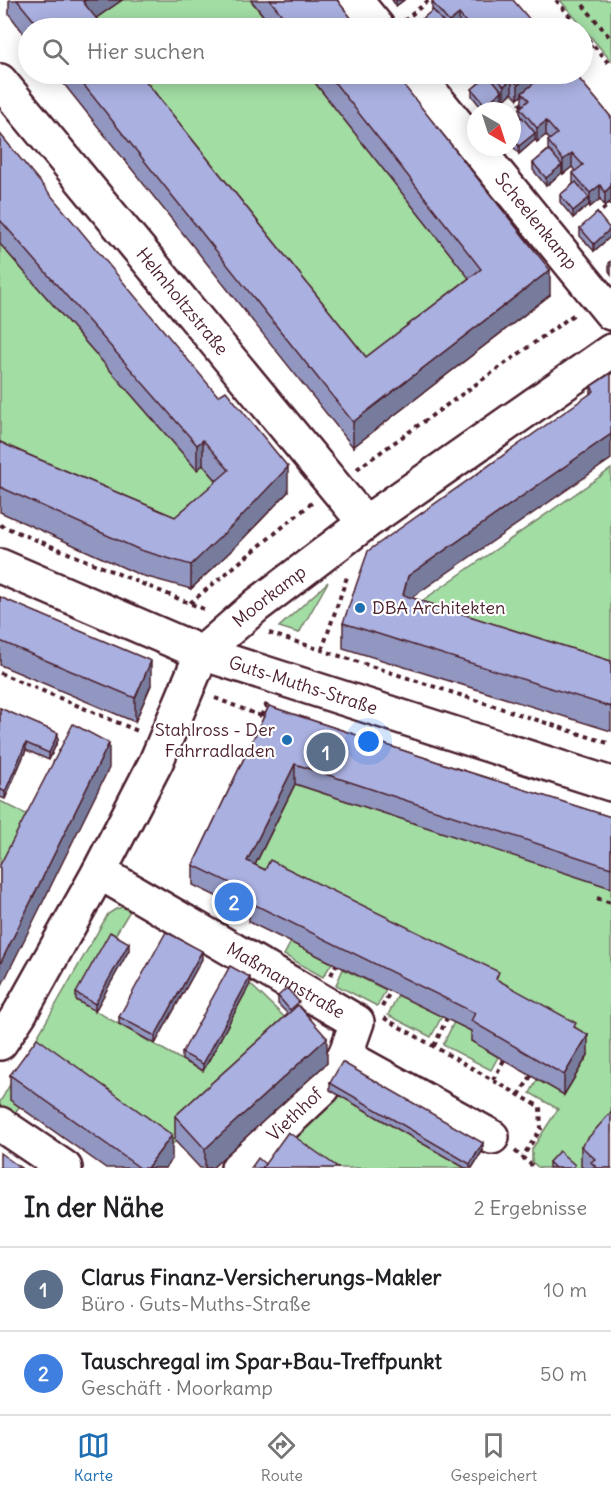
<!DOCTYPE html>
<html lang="de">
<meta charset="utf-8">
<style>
body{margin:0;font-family:Delius,sans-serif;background:#f2f2f2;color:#202124}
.compass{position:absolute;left:467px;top:102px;width:54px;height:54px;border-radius:50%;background:#fff;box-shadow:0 3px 15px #0003;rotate:141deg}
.you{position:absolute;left:369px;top:742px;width:21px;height:21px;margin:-15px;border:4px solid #fff;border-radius:50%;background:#1a73e8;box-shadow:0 0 0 9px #1a73e833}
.badge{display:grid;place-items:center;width:39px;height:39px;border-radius:50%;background:#1f6fb2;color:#fff;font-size:20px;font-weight:700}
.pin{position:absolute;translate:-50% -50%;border:3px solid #fff;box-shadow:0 2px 6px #0006}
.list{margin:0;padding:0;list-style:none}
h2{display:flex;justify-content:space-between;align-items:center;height:78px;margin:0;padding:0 24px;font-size:26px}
h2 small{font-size:20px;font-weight:400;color:#757577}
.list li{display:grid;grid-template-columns:39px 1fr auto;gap:18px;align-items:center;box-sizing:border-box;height:84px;padding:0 24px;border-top:2px solid #e0e0e0}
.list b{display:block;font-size:22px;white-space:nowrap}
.list p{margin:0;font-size:20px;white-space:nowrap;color:#757577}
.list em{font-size:20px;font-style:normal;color:#757577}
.icon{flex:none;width:33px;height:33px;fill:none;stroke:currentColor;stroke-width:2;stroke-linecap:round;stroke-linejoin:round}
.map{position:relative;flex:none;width:611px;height:1168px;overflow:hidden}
.search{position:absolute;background:#fff;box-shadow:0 3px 15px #0003;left:18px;right:18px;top:18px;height:66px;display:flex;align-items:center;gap:15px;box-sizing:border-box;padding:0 21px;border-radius:33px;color:#757577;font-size:22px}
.sheet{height:246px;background:#fff}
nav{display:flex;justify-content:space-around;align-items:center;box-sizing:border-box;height:84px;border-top:2px solid #e0e0e0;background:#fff;font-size:16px;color:#757577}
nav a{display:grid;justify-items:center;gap:3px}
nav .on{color:#1f6fb2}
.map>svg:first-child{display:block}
.green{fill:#a2dda4;stroke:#767e68;stroke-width:1.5}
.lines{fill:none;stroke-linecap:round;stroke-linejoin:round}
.minor-casing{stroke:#4a1f2b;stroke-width:38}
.path{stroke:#4a1f2b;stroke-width:4;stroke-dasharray:4.5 4.5;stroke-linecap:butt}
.minor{stroke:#fff;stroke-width:33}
.wall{fill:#9297c1;stroke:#4a1f2b;stroke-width:1.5}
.shaded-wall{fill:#777b9d;stroke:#4a1f2b;stroke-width:1.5}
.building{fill:#aab0e0;stroke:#4a1f2b;stroke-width:1.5}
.poi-dot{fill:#1f6fb2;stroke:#fff;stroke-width:2}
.labels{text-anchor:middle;stroke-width:4.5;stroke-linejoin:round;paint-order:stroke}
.street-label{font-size:18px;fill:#4a1f2b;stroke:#fff}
.poi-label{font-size:18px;fill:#4a1f2b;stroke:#fff;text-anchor:start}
</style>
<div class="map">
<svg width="611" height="1168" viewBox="0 0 611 1168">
<rect width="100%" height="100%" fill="#fff"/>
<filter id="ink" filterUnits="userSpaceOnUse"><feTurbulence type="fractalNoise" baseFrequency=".0167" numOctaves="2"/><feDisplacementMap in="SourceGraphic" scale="12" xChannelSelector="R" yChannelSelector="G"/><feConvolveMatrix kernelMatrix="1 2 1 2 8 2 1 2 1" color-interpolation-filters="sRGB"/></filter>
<g filter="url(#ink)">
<g class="green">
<path d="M122,0H250L273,28L83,27Z"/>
<path d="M560,0H611V61Z"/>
<path d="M120,74H308L481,293L366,381Z"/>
<path d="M0,244L196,469L203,465L229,495L175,542L0,467Z"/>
<path d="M611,469V680L416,605Z"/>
<path d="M328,582L299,633L279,627Z"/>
<path d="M295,784L611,888V1132L581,1166L583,1168H539L532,1162V1149L558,1109L530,1093L537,1080L564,1094L588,1054L247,881Z"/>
<path d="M0,801L36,819L0,889Z"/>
<path d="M125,906L131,909L76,1000L182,1060L250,984L298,1030L163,1153L11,1100L20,1106L12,1117L0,1107V1102L108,914L116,909Z"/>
<path d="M291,942L332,963L323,977L284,955Z"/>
<path d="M343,969L386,990L377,1006L336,985Z"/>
<path d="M398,995L442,1016L431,1037L388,1015Z"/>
<path d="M454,1022L475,1033L471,1041L498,1057L491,1070L443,1045Z"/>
<path d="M330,1090L465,1168H308L275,1144Z"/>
</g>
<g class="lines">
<defs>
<g id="minor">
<path d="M355,0L378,28"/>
<path id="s1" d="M416,74L611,313"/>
<path id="s2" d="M0,81L365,523"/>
<path id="s3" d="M0,566L202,653L611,784"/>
<path id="s4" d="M99,872L357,1022L345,1056L492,1137"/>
<path id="s5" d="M0,1043L20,1013L99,872L156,762L202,653L257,605L365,523L611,351"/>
<path d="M0,1124L65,1168"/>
<path id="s6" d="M238,1168L323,1088L345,1056"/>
</g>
</defs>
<use href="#minor" class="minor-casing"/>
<g class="path">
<path d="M556,0L580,28"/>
<path d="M583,5L611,39"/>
<path d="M404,21L429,0"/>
<path d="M582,32L611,66"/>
<path d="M582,53L593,45"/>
<path d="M512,111L525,101"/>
<path d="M595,216L611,203"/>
<path d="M357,469L576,313"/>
<path d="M0,525L206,610"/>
<path d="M190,603L313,502"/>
<path d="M269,633L611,744"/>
<path d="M322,650L348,574"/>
<path d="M0,673L138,731"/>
<path d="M215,698L266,718"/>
<path d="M261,716L267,703"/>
<path d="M597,898L611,903"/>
<path d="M331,975L336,965"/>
<path d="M382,1007L390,992"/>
<path d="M384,1018L540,1107L541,1129L523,1156"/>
<path d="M434,1046L447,1018"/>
<path d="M493,1080L504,1060"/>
<path d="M519,1095L531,1076"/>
<path d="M515,1151L535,1168"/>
</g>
<use href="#minor" class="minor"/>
</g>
<g class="wall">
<path d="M9,0H122L96,18L104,28H28V39L9,14Z"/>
<path d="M251,0H337L359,28H273Z"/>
<path d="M392,0H404L396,6Z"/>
<path d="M432,2L537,28H417V23L432,11Z"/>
<path d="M56,74H140L366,357L469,278L308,74H395L550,295L353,447Z"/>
<path d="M453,74H465L458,79Z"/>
<path d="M488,74H575L611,117L605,206L600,199L590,207L589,205L573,218L560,202V195L573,184V173L575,171L572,167L563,174L562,172L546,186L533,170V163L548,150V141L550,140L546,135L537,142L535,140L519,154L512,145V125L520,118V108L522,106V95L518,99L512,93L504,100L502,98L486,111H484L472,96V89L488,75Z"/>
<path d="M0,134L288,492L237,545L191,589L140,575L0,512V442L24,453L175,517L217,481L203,465L197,470L0,244Z"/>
<path d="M580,228L610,237L594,251L580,236Z"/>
<path d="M611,261V274L609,271V263Z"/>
<path d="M611,373L412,598L611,661V731L343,648V623L591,393V386Z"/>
<path d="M0,597L151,685L135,722L0,665Z"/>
<path d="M269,706L459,769L611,817V888L295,784L255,865L499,981L576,1028L588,1055L564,1095L471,1041V1031L249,922V912L193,885V865Z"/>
<path d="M0,708L58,740L49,760L26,750L5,799L0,797Z"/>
<path d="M129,950L95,1011L76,1000V993Z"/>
<path d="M202,959L155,1044L119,1024V1017Z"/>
<path d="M250,984L203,1071L182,1060V1053Z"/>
<path d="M278,996L299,1007L327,1063L212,1168H200L175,1141V1116L288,1014L278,1004Z"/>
<path d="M10,1075L172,1159L165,1168H106L10,1100Z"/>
<path d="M330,1083L483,1150L472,1168H465L330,1090Z"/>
<path d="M581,1146L611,1168H583L581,1166Z"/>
<path d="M549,1162L575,1168H549Z"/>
</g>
<g class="shaded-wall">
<path d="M86,0H122L83,27V2Z"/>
<path d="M396,0H404L396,6Z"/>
<path d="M459,14V28H449V22Z"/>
<path d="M458,74H465L458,79Z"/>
<path d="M531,74H548L522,93V95L518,99V85Z"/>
<path d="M512,79V93L504,100V86Z"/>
<path d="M502,91V98L486,111H485V105Z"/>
<path d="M546,121V135L537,142V128Z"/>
<path d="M535,133V140L519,154V146Z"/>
<path d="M572,153V167L563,174V160Z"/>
<path d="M562,165V173L546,186V178Z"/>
<path d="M600,185V199L590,207V193Z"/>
<path d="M611,186V201L605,206V192Z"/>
<path d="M589,198V205L573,218V211Z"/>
<path d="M610,229V237L594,251V244Z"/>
<path d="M550,270V295L353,447V422Z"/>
<path d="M611,434V459L408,600L403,595L408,576Z"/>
<path d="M203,440V465L197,470V445Z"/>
<path d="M288,467V492L237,545L191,589V565Z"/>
<path d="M151,661V685L135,722V698Z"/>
<path d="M58,733V740L49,760V753Z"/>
<path d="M26,743V750L5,799V792Z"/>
<path d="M109,743V768L0,989V964Z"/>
<path d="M295,764V784L247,881V861Z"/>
<path d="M129,943V950L95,1011V1004Z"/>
<path d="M202,951V959L155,1044V1036Z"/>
<path d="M250,977V984L203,1071V1064Z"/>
<path d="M588,1035V1055L564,1095V1075Z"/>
<path d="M327,1038V1063L212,1168H205V1149Z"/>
<path d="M172,1135V1159L165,1168H147Z"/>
<path d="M483,1143V1150L472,1168H470V1164Z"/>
</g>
<g class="building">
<path d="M17,0H86L83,2L104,28H40Z"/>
<path d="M270,0H337L359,28H292Z"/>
<path d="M434,0H513L537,28H468L470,27L459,14L449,22L432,2Z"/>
<path d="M433,10L447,27L445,28H421L417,23Z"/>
<path d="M75,74H140L366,357L481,269L328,74H395L550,270L353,422Z"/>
<path d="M493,74H531L518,85L512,79L504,86Z"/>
<path d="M545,74H575L611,117V186L605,192L600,185L590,193L573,173L583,165L572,153L563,160L548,141L557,134L546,121L537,128L520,108L529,100L522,93Z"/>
<path d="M489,75L502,91L485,105L472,89Z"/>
<path d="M522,117L535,133L519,146L512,138V125Z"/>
<path d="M0,134L218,396L226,391L288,467L237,521L191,565L140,550L0,487V442L24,453L175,517L229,470L203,440L197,445L0,220Z"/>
<path d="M549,150L562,165L546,178L533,163Z"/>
<path d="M576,182L589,198L573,211L560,195Z"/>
<path d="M597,213L610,229L594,244L580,228Z"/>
<path d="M611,373V434L408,576L403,595L611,661V707L343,623L368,551L594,391L591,386Z"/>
<path d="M0,597L151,661L135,698L0,641Z"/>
<path d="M269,706L459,769L611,817V868L295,764L247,861L265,870L270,860L499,972L496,979L576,1023L574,1027L588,1035L564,1075L471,1021L475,1013L249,902L253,894L193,865Z"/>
<path d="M0,708L58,733L49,753L26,743L5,792L0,789Z"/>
<path d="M73,724L109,743L0,964V865Z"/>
<path d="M110,932L129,943L95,1004L76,993Z"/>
<path d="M166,932L202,951L155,1036L119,1017Z"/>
<path d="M230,966L250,977L203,1064L182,1053Z"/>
<path d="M287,988L299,1002L290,1010L278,996Z"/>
<path d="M298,1005L327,1038L205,1149L175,1116Z"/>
<path d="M37,1038L172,1135L147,1168H140L10,1075Z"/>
<path d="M342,1062L483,1143L470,1164L330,1083Z"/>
<path d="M611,1112V1168H597L591,1162L595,1159L581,1146Z"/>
<path d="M288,1132L339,1168H262Z"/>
<path d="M559,1151L575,1165L572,1168H555L549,1162Z"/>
<path d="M0,1153L21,1168H0Z"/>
<path d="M258,1158L265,1164L262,1168H251Z"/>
</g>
</g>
<g class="poi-dot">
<circle cx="360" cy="608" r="6"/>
<circle cx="287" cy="740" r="6"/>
</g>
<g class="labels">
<g class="street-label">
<text dy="6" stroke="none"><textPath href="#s1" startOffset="190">Scheelenkamp</textPath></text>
<text dy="6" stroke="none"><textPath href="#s2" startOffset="286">Helmholtzstraße</textPath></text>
<text dy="6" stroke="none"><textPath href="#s5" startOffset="528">Moorkamp</textPath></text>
<text dy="6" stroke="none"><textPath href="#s3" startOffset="326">Guts-Muths-Straße</textPath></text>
<text dy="6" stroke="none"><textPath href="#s4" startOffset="216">Maßmannstraße</textPath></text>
<text dy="6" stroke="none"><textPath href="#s6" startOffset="78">Viethhof</textPath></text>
</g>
<g class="poi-label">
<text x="372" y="614">DBA Architekten</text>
<text x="275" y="736" text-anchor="end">Stahlross - Der<tspan x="275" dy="21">Fahrradladen</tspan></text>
</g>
</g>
</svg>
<svg class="compass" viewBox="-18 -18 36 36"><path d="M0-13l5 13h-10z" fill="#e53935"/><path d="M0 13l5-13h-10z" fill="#757577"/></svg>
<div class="you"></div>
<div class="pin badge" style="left:326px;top:752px;background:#5c6f8a">1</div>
<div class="pin badge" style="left:234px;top:902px;background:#3f7fe0">2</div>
<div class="search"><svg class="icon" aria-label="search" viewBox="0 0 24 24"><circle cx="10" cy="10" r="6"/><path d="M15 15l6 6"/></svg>Hier suchen</div>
</div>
<section class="sheet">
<h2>In der Nähe<small>2 Ergebnisse</small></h2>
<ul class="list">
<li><span class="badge" style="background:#5c6f8a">1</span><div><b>Clarus Finanz-Versicherungs-Makler</b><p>Büro · Guts-Muths-Straße</p></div><em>10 m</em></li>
<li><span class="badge" style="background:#3f7fe0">2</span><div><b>Tauschregal im Spar+Bau-Treffpunkt</b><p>Geschäft · Moorkamp</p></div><em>50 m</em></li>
</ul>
</section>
<nav>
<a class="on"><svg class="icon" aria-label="map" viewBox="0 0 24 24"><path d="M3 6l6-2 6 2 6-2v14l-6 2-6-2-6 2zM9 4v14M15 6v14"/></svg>Karte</a>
<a><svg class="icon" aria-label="directions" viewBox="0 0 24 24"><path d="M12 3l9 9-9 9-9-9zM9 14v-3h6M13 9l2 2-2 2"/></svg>Route</a>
<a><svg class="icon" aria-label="saved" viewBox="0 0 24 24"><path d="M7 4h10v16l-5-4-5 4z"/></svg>Gespeichert</a>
</nav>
